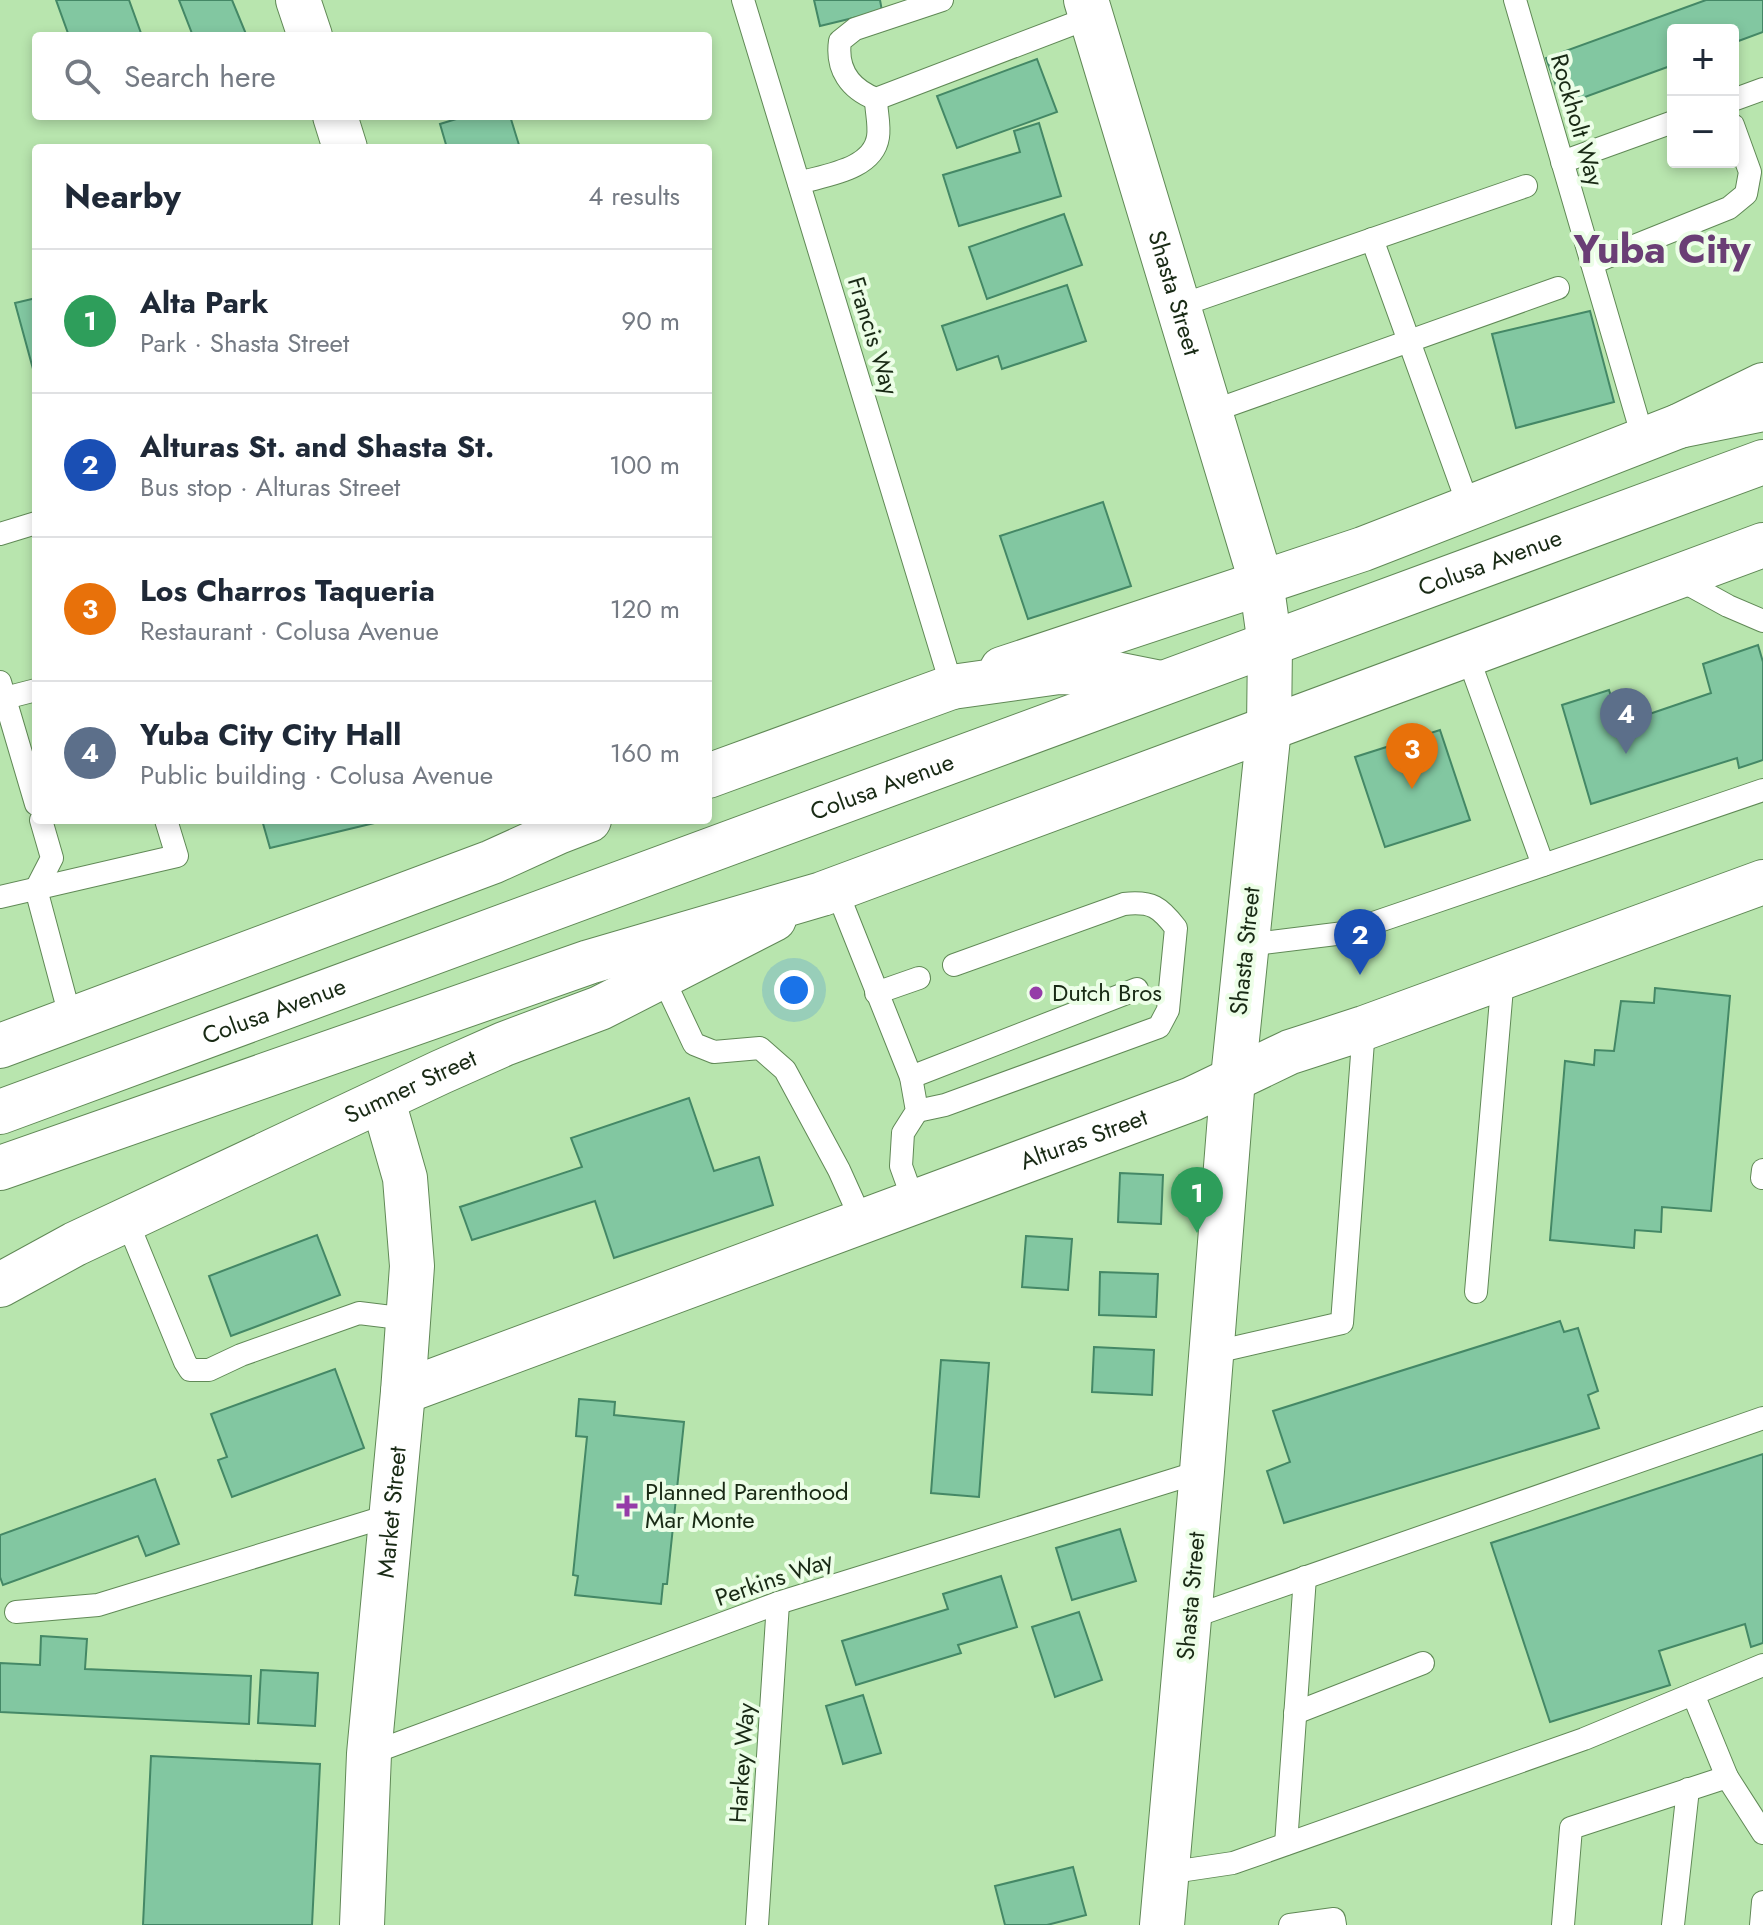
<!DOCTYPE html>
<meta charset="utf-8">
<style>
body{margin:0;font-family:Jost,sans-serif;background:#f2f2f3;color:#1f2937}
.controls{position:absolute;right:24px;top:24px;display:grid;overflow:hidden;border-radius:8px;box-shadow:0 4px 12px #0003}
.controls button{width:72px;height:72px;display:grid;place-items:center;padding:0;border:0;border-bottom:2px solid #e0e1e3;background:#fff;color:#1f2937;font:40px sans-serif}
.you{position:absolute;left:794px;top:990px;width:28px;height:28px;margin:-20px;border:6px solid #fff;border-radius:50%;background:#1a73e8;box-shadow:0 0 0 12px #1a73e833}
.badge{display:grid;place-items:center;width:52px;height:52px;border-radius:50%;background:#db2777;color:#fff;font-size:26px;font-weight:700}
.pin{position:absolute;translate:-50% -66px;filter:drop-shadow(0 2px 4px #0008)}
.pin::after{content:'';position:absolute;top:42px;width:28px;height:24px;background:inherit;clip-path:polygon(0 0,100% 0,50% 100%)}
.list{margin:0;padding:0;list-style:none}
h2{display:flex;justify-content:space-between;align-items:center;height:104px;margin:0;padding:0 32px;font-size:34px}
h2 small{font-size:26px;font-weight:400;color:#747a83}
.list li{display:grid;grid-template-columns:52px 1fr auto;gap:24px;align-items:center;box-sizing:border-box;height:144px;padding:0 32px;border-top:2px solid #e0e1e3}
.list b{display:block;font-size:30px;white-space:nowrap}
.list p{margin:0;font-size:26px;white-space:nowrap;color:#747a83}
.list em{font-size:26px;font-style:normal;color:#747a83}
.icon{flex:none;width:44px;height:44px;fill:none;stroke:currentColor;stroke-width:2;stroke-linecap:round;stroke-linejoin:round}
.map{position:relative;flex:none;width:1763px;height:1925px;overflow:hidden}
.search{position:absolute;background:#fff;box-shadow:0 4px 12px #0003;left:32px;top:32px;width:680px;height:88px;display:flex;align-items:center;gap:20px;box-sizing:border-box;padding:0 28px;border-radius:8px;color:#747a83;font-size:30px}
.panel{position:absolute;background:#fff;box-shadow:0 4px 12px #0003;left:32px;top:144px;width:680px;height:680px;border-radius:8px}
.map>svg:first-child{display:block}
.building{fill:#82c7a1;stroke:#486;stroke-width:2}
.lines{fill:none;stroke-linecap:round;stroke-linejoin:round}
.lane-casing{stroke:#608956;stroke-width:24}
.street-casing{stroke:#608956;stroke-width:46}
.secondary-casing{stroke:#608956;stroke-width:46}
.highway-casing{stroke:#608956;stroke-width:46}
.lane{stroke:#fff;stroke-width:22}
.street{stroke:#fff;stroke-width:44}
.secondary{stroke:#fff;stroke-width:44}
.highway{stroke:#fff;stroke-width:44}
.poi-dot{fill:#953ca8;stroke:#ecfee7;stroke-width:3}
.labels{text-anchor:middle;stroke-width:8;stroke-linejoin:round;paint-order:stroke}
.street-label{font-size:24px;fill:#192a15;stroke:#ecfee7}
.poi-label{font-size:24px;fill:#192a15;stroke:#ecfee7;text-anchor:start}
.town-label{font-size:40px;font-weight:bold;fill:#6a3e75;stroke:#ecfee7}
</style>
<div class="map">
<svg width="1763" height="1925" viewBox="0 0 1763 1925">
<rect width="100%" height="100%" fill="#b8e5ae"/>
<g class="building">
<path d="M56,0H129L142,36H69Z"/>
<path d="M179,0H232L246,34L193,36Z"/>
<path d="M814,0H880L882,11L820,26Z"/>
<path d="M1706,0H1763V32L1733,43V30H1673V65L1563,105L1546,58Z"/>
<path d="M1037,59L1057,112L957,148L937,96Z"/>
<path d="M466,116H510L519,145L510,148H447L440,124Z"/>
<path d="M1039,123L1061,196L959,226L943,175L1020,152L1014,131Z"/>
<path d="M1064,214L1082,265L987,299L969,247Z"/>
<path d="M1067,285L1086,341L1002,369L998,356L957,370L942,326Z"/>
<path d="M36,298V380L15,303Z"/>
<path d="M1590,311L1614,402L1516,428L1492,334Z"/>
<path d="M1103,502L1131,586L1028,619L1000,536Z"/>
<path d="M1758,645L1763,662V760L1739,768L1737,758L1591,804L1562,705L1609,690L1620,724L1711,693L1703,664Z"/>
<path d="M1440,730L1470,820L1385,847L1355,757Z"/>
<path d="M262,820H387L270,848Z"/>
<path d="M1655,988L1730,996L1711,1211L1662,1207L1661,1232L1635,1230L1634,1248L1550,1240L1565,1061L1594,1065L1595,1050L1614,1051L1621,1001L1654,1003Z"/>
<path d="M689,1098L714,1171L759,1157L773,1205L614,1258L595,1201L472,1240L460,1207L582,1167L571,1138Z"/>
<path d="M1120,1173L1163,1175L1161,1224L1118,1222Z"/>
<path d="M317,1235L340,1295L231,1336L209,1276Z"/>
<path d="M1026,1236L1072,1239L1068,1290L1022,1287Z"/>
<path d="M1100,1272L1158,1274L1156,1317L1099,1315Z"/>
<path d="M1560,1321L1564,1332L1578,1328L1598,1391L1588,1395L1599,1428L1284,1523L1267,1471L1290,1462L1273,1411Z"/>
<path d="M1094,1347L1154,1350L1152,1395L1092,1392Z"/>
<path d="M941,1360L989,1363L979,1497L931,1493Z"/>
<path d="M335,1369L364,1448L232,1497L218,1460L227,1457L211,1414Z"/>
<path d="M579,1399L615,1402L614,1415L684,1422L667,1584H663L661,1604L575,1595L578,1576L573,1575L587,1437L576,1436Z"/>
<path d="M1763,1454V1643L1751,1647L1745,1624L1659,1651L1670,1685L1550,1722L1491,1543Z"/>
<path d="M155,1479L179,1544L146,1556L138,1536L3,1585L0,1577V1535Z"/>
<path d="M1120,1529L1136,1581L1072,1600L1056,1548Z"/>
<path d="M1001,1576L1017,1627L958,1645L961,1653L856,1685L842,1641L948,1609L943,1594Z"/>
<path d="M1079,1612L1102,1680L1055,1697L1032,1627Z"/>
<path d="M41,1636L87,1639L85,1669L251,1676L249,1724L0,1712V1663L40,1665Z"/>
<path d="M261,1670L318,1673L315,1726L258,1723Z"/>
<path d="M863,1695L881,1753L843,1764L826,1706Z"/>
<path d="M151,1756L320,1764L312,1925H143Z"/>
<path d="M1073,1867L1086,1915L1047,1925H1005L995,1886Z"/>
</g>
<g class="lines">
<defs>
<g id="lane">
<path d="M743,0L952,687"/>
<path d="M942,0L855,29L840,41C836,69 850,89 876,99L1091,17"/>
<path d="M1515,0L1643,438"/>
<path d="M1733,100L1763,89"/>
<path d="M1562,162L1673,122"/>
<path d="M799,183C825,175 873,170 878,137C880,125 876,111 876,99"/>
<path d="M1372,239L1469,507"/>
<path d="M1592,263L1729,208L1746,194L1750,172L1733,125"/>
<path d="M1179,306L1526,186"/>
<path d="M1210,412L1558,288"/>
<path d="M0,534L36,523"/>
<path d="M1677,578L1728,606L1763,621"/>
<path d="M1468,657L1543,865"/>
<path d="M0,682L36,804"/>
<path d="M5,698L36,690"/>
<path d="M41,820L52,858L36,889L71,1020"/>
<path d="M836,889L911,1077L917,1111L903,1133L901,1166L914,1202"/>
<path d="M0,897L177,856L166,820"/>
<path d="M1246,945L1344,933L1763,790"/>
<path d="M662,976L694,1044L714,1052L760,1048L785,1070L839,1170L862,1221"/>
<path d="M876,993L919,978"/>
<path d="M911,1077L1137,989"/>
<path d="M917,1111L945,1105L1159,1027L1168,1010L1176,928C1160,907 1152,901 1124,904L954,965"/>
<path d="M1762,1178L1763,1170"/>
<path d="M127,1221L185,1362L190,1370H209L241,1355L359,1313L408,1319"/>
<path d="M1476,1292L1503,976"/>
<path d="M1211,1353L1342,1323L1364,1028"/>
<path d="M16,1612L98,1605L391,1515"/>
<path d="M1189,1618L1763,1418"/>
<path d="M1693,1694L1727,1777"/>
<path d="M1295,1713L1423,1663"/>
<path d="M369,1754L778,1603L1202,1471"/>
<path d="M1286,1844L1305,1577"/>
<path d="M1166,1873L1233,1863L1584,1739L1763,1665"/>
<path d="M757,1925L778,1603"/>
<path d="M1290,1925L1334,1919L1335,1925"/>
<path d="M1563,1925L1571,1828L1727,1777L1763,1833"/>
<path d="M1673,1925L1688,1789"/>
<path d="M1761,1925L1763,1902"/>
</g>
<g id="street">
<path d="M298,0L310,36"/>
<path id="s1" d="M1086,0L1261,581L1270,645L1269,728L1233,1078L1202,1471L1162,1925"/>
<path d="M335,116L345,148"/>
<path d="M1002,669L1363,549L1679,426L1763,385"/>
<path id="s2" d="M403,1392L1192,1099L1290,1052L1364,1028L1763,882"/>
<path id="s3" d="M362,1925L369,1754L403,1392L412,1266L405,1178L383,1101"/>
</g>
<g id="secondary">
<path d="M708,776L952,687"/>
<path d="M0,1046L492,862L558,832L589,820"/>
<path id="s4" d="M0,1285L75,1244L441,1072L504,1044L600,1008L774,919"/>
</g>
<g id="highway">
<path d="M1679,426L1763,409"/>
<path d="M952,687L1059,672L1116,674L1156,682"/>
<path id="s5" d="M0,1112L1763,462"/>
<path d="M0,1168L589,962L822,894L1763,545"/>
</g>
</defs>
<use href="#lane" class="lane-casing"/>
<use href="#street" class="street-casing"/>
<use href="#secondary" class="secondary-casing"/>
<use href="#highway" class="highway-casing"/>
<use href="#lane" class="lane"/>
<use href="#street" class="street"/>
<use href="#secondary" class="secondary"/>
<use href="#highway" class="highway"/>
</g>
<g class="poi-dot">
<circle cx="1036" cy="993" r="8"/>
<path d="M623 1494h8v8h8v8h-8v8h-8v-8h-8v-8h8z"/>
</g>
<g class="labels">
<g class="street-label">
<text transform="translate(1577 120) rotate(74)" y="8">Rockholt Way</text>
<text dy="8" stroke="none"><textPath href="#s1" startOffset="306">Shasta Street</textPath></text>
<text transform="translate(873 336) rotate(73)" y="8">Francis Way</text>
<text dy="8" stroke="none"><textPath href="#s5" startOffset="1588">Colusa Avenue</textPath></text>
<text dy="8" stroke="none"><textPath href="#s5" startOffset="940">Colusa Avenue</textPath></text>
<text transform="translate(1245 951) rotate(-84)" y="8">Shasta Street</text>
<text dy="8" stroke="none"><textPath href="#s5" startOffset="292">Colusa Avenue</textPath></text>
<text dy="8" stroke="none"><textPath href="#s4" startOffset="456">Sumner Street</textPath></text>
<text dy="8" stroke="none"><textPath href="#s2" startOffset="726">Alturas Street</textPath></text>
<text dy="8" stroke="none"><textPath href="#s3" startOffset="414">Market Street</textPath></text>
<text transform="translate(774 1579) rotate(-19)" y="8">Perkins Way</text>
<text transform="translate(1191 1596) rotate(-85)" y="8">Shasta Street</text>
<text transform="translate(742 1763) rotate(-86)" y="8">Harkey Way</text>
</g>
<g class="poi-label">
<text x="1052" y="1001">Dutch Bros</text>
<text x="645" y="1500">Planned Parenthood<tspan x="645" dy="28">Mar Monte</tspan></text>
</g>
<g class="town-label">
<text x="1662" y="263">Yuba City</text>
</g>
</g>
</svg>
<div class="controls">
<button>+</button>
<button>−</button>
</div>
<div class="you"></div>
<div class="pin badge" style="left:1197px;top:1233px;background:#2e9e5b">1</div>
<div class="pin badge" style="left:1360px;top:975px;background:#1a4fb4">2</div>
<div class="pin badge" style="left:1412px;top:789px;background:#e8710a">3</div>
<div class="pin badge" style="left:1626px;top:754px;background:#5c6f8a">4</div>
<div class="search"><svg class="icon" aria-label="search" viewBox="0 0 24 24"><circle cx="10" cy="10" r="6"/><path d="M15 15l6 6"/></svg>Search here</div>
<section class="panel">
<h2>Nearby<small>4 results</small></h2>
<ul class="list">
<li><span class="badge" style="background:#2e9e5b">1</span><div><b>Alta Park</b><p>Park · Shasta Street</p></div><em>90 m</em></li>
<li><span class="badge" style="background:#1a4fb4">2</span><div><b>Alturas St. and Shasta St.</b><p>Bus stop · Alturas Street</p></div><em>100 m</em></li>
<li><span class="badge" style="background:#e8710a">3</span><div><b>Los Charros Taqueria</b><p>Restaurant · Colusa Avenue</p></div><em>120 m</em></li>
<li><span class="badge" style="background:#5c6f8a">4</span><div><b>Yuba City City Hall</b><p>Public building · Colusa Avenue</p></div><em>160 m</em></li>
</ul>
</section>
</div>
